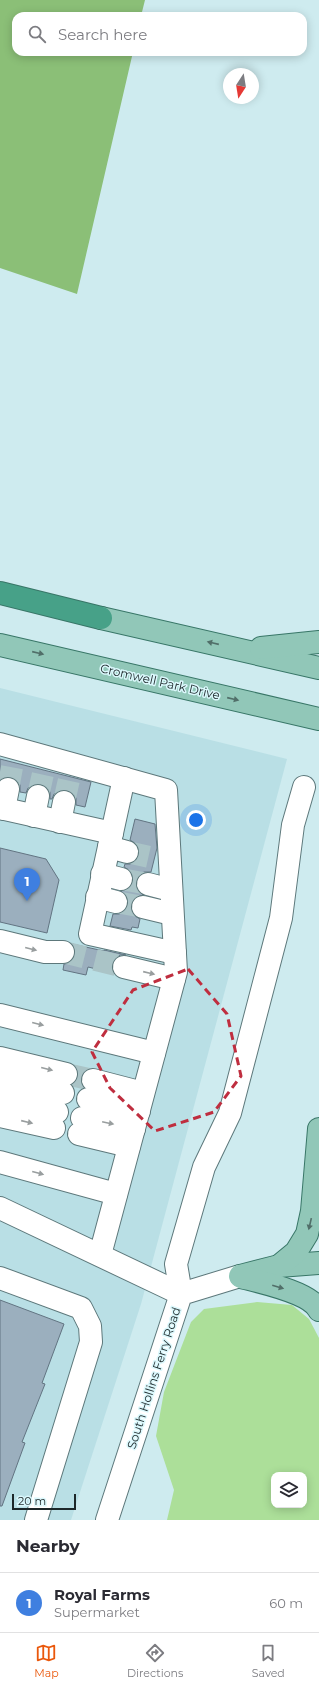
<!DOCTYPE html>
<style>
body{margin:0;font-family:Montserrat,sans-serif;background:#f2f2f3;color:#2b2b33}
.controls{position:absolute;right:12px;bottom:12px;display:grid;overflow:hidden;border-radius:8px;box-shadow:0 2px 10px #0003}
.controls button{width:36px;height:36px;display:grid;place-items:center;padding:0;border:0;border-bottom:1px solid #e1e1e2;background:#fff;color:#2b2b33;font:20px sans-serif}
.compass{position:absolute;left:223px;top:68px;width:36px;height:36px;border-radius:50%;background:#fff;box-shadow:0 2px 10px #0003;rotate:192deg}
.scale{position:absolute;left:12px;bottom:10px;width:64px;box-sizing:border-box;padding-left:4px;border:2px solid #1c2729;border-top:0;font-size:11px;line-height:14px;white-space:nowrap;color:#1c2729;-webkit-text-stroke:3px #dbf8fc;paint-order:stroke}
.you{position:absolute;left:196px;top:820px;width:14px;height:14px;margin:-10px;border:3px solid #fff;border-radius:50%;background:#1a73e8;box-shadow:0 0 0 6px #1a73e833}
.badge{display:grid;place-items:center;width:26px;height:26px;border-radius:50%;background:#ea580c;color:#fff;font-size:13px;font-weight:700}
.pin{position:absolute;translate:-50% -33px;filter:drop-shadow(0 1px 2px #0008)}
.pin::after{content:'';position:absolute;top:21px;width:14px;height:12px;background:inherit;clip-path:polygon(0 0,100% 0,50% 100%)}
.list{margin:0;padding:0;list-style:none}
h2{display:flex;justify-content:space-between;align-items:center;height:52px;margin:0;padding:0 16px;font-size:17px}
h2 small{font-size:13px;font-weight:400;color:#7c7c81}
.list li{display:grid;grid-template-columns:26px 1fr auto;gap:12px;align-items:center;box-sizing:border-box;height:60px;padding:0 16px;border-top:1px solid #e1e1e2}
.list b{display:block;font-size:15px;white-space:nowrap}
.list p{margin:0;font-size:13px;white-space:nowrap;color:#7c7c81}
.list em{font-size:13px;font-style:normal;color:#7c7c81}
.icon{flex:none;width:22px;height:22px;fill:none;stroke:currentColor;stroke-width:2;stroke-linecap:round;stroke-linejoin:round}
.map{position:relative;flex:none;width:319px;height:1520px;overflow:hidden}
.search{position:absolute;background:#fff;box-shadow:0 2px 10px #0003;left:12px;right:12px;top:12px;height:44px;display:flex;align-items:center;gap:10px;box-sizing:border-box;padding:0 14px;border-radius:12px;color:#7c7c81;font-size:15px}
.sheet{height:112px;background:#fff}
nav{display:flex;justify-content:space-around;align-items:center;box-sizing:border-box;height:56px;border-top:1px solid #e1e1e2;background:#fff;font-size:11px;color:#7c7c81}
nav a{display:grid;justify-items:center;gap:2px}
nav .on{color:#ea580c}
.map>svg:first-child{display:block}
.built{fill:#b9dfe5}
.green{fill:#acdf99;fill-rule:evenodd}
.forest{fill:#8bbf77}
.building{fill:#9bafbe;stroke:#627482}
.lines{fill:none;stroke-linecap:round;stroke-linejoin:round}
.minor-tunnel{stroke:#aac4c7;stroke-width:22;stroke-dasharray:22 11;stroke-linecap:butt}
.minor-casing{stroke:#5d787b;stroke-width:24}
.major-casing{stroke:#387667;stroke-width:24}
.highway-casing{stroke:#387667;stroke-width:24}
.minor{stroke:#fff;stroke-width:22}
.major{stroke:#91c7b8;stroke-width:22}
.highway{stroke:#47a188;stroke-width:22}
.oneway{fill:#516f69}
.oneway2{fill:#999e9f}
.marked{fill:none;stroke:#bf2e3f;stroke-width:3;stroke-dasharray:8 5;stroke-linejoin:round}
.labels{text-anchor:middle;stroke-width:3;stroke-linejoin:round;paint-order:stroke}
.street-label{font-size:12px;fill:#1c2729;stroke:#dbf8fc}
</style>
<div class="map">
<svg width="319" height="1520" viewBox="0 0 319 1520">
<rect width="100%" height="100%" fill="#ceebef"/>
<path class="built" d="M0,688L287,759L141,1304L71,1520H0Z"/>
<path class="green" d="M257,1302L292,1305L309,1319L319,1338V1520H167L174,1490L156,1436L164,1392L191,1322L204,1309ZM274,1475H304V1505H274Z"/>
<path class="forest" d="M0,0H145L141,16H16V52H133L77,294L0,268Z"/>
<g class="building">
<path d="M0,759L91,782L85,807L76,805V798L72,792L67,790H60L54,794L52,799H50V792L46,786L41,784H34L28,788L26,793L20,792V785L16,779L10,777H4L0,780Z"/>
<path d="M135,819L155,824L157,848L151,872H144L139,875L136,880V888L143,895L134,898L131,904V911L135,916L140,919L138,928L132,927L131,930L110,926L113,914H119L125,911L128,905V898L121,891L130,888L133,882V875L129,870L124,867L125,864H130L135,861L139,855V849L136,844L130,840Z"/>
<path d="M0,848L46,859L59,880L47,933L0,922Z"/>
<path d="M72,944L104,951V950L126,955H120L115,959L112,964L113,973L88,967L86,975L63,970L64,964L70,963L74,958L75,952Z"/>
<path d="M0,1300L64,1324L42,1383L45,1384L22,1442L25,1443L2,1506H0Z"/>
</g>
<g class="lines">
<g class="minor-tunnel">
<path d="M8,789L13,762"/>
<path d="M38,796L44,769"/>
<path d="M64,802L70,775"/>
<path d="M127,852L154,858"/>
<path d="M121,879L148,884"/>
<path d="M116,902L143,907"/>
<path d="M63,952L124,967"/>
<path d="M66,1074L93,1080"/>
</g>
<defs>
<g id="minor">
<path d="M0,744L166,790L176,972L100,1255"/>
<path d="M0,808L112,833L90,934L175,953"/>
<path d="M4,809L8,789"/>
<path d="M34,816L38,796"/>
<path d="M60,822L64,802"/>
<path d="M112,833L124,778"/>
<path d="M109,847L127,852"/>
<path d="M102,874L121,879"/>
<path d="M148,884L171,890"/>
<path d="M97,897L116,902"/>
<path d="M143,907L172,914"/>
<path d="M0,941L45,952H63"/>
<path d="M124,967L174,979"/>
<path d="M0,1015L154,1053"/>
<path d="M0,1058L66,1074"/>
<path d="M0,1077L63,1093"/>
<path d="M93,1080L143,1093"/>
<path d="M0,1097L57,1112"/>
<path d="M88,1099L139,1111"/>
<path d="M0,1116L54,1128"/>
<path d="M82,1118L134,1129"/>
<path d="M79,1134L129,1146"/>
<path d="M0,1162L116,1194"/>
<path d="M0,1208L181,1294"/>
<path d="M0,1278L81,1308L90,1326L91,1342L36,1520"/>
<path d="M181,1294L176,1264L204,1167L230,1113L281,918L293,825L304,787"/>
<path d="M107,1520L181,1294L240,1276"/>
</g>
<g id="major">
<path d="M101,618L319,668"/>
<path d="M0,645L319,719"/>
<path d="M261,648L319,642"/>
<path d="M279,1266L319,1263"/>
<path d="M240,1276L279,1266L296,1252L307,1234L312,1211L319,1129"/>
<path d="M241,1277C260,1282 310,1292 319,1310"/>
</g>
<path id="highway" d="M0,593L101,618"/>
</defs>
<use href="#minor" class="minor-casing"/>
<use href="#major" class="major-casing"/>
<use href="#highway" class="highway-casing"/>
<use href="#minor" class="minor"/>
<use href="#major" class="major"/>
<use href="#highway" class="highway"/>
</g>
<defs><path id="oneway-solid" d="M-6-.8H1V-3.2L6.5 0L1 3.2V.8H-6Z"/></defs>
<g class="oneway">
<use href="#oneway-solid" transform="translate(213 643) rotate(-167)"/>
<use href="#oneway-solid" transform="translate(38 653) rotate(13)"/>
<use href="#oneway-solid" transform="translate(233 699) rotate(13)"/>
<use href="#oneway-solid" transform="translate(310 1224) rotate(103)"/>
<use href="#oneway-solid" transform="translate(278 1287) rotate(16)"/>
</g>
<g class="oneway2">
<use href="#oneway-solid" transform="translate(31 949) rotate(14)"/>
<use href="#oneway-solid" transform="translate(149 973) rotate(13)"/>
<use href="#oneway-solid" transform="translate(38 1024) rotate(14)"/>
<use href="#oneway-solid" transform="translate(47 1069) rotate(14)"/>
<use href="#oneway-solid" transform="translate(27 1122) rotate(13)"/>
<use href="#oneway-solid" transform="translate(108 1123) rotate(12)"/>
<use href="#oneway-solid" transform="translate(38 1173) rotate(15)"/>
</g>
<path class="marked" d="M188,969L227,1014L241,1076L214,1112L155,1131L110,1088L92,1052L133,990Z"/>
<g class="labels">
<g class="street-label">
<text transform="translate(160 682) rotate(13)" y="4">Cromwell Park Drive</text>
<text transform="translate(154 1378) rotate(-72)" y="4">South Hollins Ferry Road</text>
</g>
</g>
</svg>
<div class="controls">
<button><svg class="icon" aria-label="layers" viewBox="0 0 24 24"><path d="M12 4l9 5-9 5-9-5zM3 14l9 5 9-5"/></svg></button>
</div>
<svg class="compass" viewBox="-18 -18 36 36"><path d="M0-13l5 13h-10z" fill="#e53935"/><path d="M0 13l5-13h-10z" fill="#7c7c81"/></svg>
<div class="scale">20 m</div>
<div class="you"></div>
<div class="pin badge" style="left:27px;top:901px;background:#3f7fe0">1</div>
<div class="search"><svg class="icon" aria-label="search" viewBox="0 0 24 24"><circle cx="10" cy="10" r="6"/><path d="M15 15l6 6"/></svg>Search here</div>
</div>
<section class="sheet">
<h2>Nearby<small></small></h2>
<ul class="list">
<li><span class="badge" style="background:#3f7fe0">1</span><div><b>Royal Farms</b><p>Supermarket</p></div><em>60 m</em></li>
</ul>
</section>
<nav>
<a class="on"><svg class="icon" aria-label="map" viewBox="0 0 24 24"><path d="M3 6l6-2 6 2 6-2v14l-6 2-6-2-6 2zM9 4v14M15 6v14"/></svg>Map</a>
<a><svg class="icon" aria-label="directions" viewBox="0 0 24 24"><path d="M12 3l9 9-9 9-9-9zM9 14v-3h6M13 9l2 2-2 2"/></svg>Directions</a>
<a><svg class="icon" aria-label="saved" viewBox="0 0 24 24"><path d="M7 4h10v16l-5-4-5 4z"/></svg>Saved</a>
</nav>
